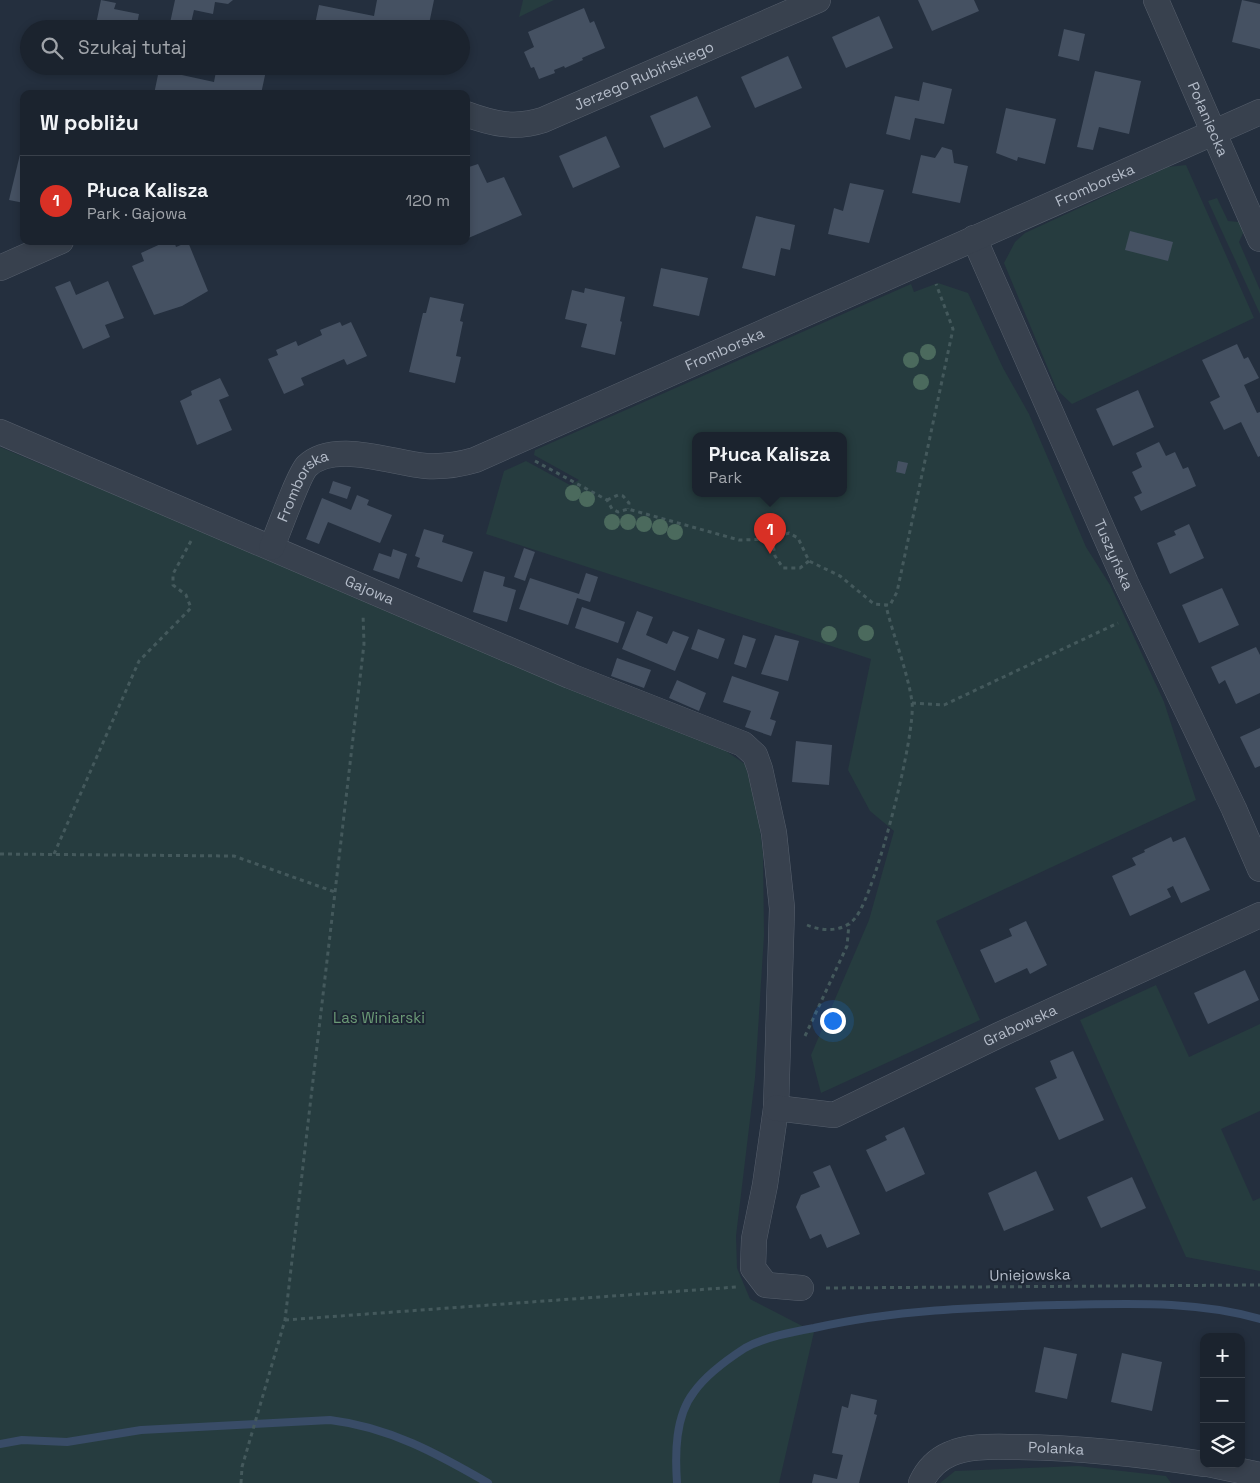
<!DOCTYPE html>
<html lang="pl">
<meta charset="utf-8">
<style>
body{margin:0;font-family:"Space Grotesk",sans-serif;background:#242b36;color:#f1f3f6}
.controls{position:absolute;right:15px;bottom:15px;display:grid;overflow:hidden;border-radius:10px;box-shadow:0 2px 8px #0003}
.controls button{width:45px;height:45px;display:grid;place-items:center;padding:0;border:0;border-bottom:1px solid #39404a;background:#1b232e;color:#f1f3f6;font:25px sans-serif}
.you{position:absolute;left:832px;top:1020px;width:18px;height:18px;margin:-12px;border:4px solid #fff;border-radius:50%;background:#1a73e8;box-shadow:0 0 0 8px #1a73e833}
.badge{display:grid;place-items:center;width:32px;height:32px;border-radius:50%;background:#d93025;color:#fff;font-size:16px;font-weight:700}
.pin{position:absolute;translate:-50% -41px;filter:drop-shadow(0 1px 2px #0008)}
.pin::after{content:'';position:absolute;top:26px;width:18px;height:15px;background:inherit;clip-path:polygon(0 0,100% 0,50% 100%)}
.popup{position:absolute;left:692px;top:432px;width:155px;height:65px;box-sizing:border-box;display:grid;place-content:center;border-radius:10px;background:#1b232e;filter:drop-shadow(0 1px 4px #0005);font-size:16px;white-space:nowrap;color:#a0a4aa}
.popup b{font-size:19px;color:#f1f3f6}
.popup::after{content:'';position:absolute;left:50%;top:100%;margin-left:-10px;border:10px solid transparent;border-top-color:#1b232e}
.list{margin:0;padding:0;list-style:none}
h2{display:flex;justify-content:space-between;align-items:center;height:65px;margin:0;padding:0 20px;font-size:21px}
h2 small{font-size:16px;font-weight:400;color:#a0a4aa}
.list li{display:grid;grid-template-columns:32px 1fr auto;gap:15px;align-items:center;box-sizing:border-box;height:90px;padding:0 20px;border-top:1px solid #39404a}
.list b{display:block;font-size:19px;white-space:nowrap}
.list p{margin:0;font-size:16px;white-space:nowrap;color:#a0a4aa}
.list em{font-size:16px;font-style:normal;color:#a0a4aa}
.icon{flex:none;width:28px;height:28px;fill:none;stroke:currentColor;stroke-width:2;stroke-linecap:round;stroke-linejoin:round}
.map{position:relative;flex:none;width:1260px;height:1483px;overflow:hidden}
.search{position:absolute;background:#1b232e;box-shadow:0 2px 8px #0003;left:20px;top:20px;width:450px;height:55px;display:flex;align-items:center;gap:12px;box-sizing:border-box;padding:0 18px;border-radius:28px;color:#a0a4aa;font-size:19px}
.panel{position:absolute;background:#1b232e;box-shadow:0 2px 8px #0003;left:20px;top:90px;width:450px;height:155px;border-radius:10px}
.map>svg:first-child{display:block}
.green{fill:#263c3f;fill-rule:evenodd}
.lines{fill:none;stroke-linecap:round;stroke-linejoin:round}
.stream{stroke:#394c67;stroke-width:8}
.building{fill:#455162}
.street-casing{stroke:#565f6c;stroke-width:26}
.path{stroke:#44595c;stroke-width:3;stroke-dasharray:4 4;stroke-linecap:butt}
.street{stroke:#38414e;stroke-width:25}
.tree{fill:#4b6a5d}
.labels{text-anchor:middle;stroke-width:4;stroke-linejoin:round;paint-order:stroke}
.street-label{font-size:15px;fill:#b4bcc9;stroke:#1d2633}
.park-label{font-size:15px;fill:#6b9a76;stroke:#1d2633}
</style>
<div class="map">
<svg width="1260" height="1483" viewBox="0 0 1260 1483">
<rect width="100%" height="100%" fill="#242f3e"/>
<g class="green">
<path d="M523,0H554L519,17Z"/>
<path d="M1186,165L1254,318L1072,404L1057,390L1004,263L1015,242L1025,233L1168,167Z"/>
<path d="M1217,198L1228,221L1239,222L1244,231L1239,242L1260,290V314L1208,201Z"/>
<path d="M938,283L968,293L1003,368L1029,414L1086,547L1110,585L1164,702L1196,800L936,921L980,1020L821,1093L811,1055L869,920L894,831L870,811L848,770L871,659L486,534L504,471L526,461L570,485L579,480L534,455L535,450L911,284L914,292ZM696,435H844V493H696Z"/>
<path d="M0,447L720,747L745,764L757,807L763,854L764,935L755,1078L736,1236L737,1268L750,1299L814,1332L779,1483H0Z"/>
<path d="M1156,985L1189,1057L1260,1024V1111L1221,1129L1253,1201L1260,1198V1271L1186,1257L1080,1020Z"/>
<path d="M1078,1466L1166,1476L1171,1483H940L955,1471Z"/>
</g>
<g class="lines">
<g class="stream">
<path d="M0,1444L22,1440L67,1442L141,1430L330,1420C389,1427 438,1454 488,1483"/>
<path d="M677,1483C675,1454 675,1416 694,1392C706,1375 728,1359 745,1348C765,1337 792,1332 814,1328C894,1310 976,1307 1058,1305C1126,1304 1194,1300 1260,1319"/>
</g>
</g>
<g class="building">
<path d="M101,0L116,3L114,9L139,14L136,29H95Z"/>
<path d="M175,0H233L228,4L215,2L213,14L194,10L190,27L170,23Z"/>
<path d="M377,0H434L428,29H314L319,5L374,16Z"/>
<path d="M918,0H974L979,11L932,31Z"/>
<path d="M1242,0L1260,4V49L1232,42Z"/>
<path d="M584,8L590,23L594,21L605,48L582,58L583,60L565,68L564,66L554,70L555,73L539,79L534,67L531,68L524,52L534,47L528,32Z"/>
<path d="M879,16L893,48L846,68L832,37Z"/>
<path d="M1064,29L1085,34L1079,61L1058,56Z"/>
<path d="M788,56L802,88L755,108L741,77Z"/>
<path d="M217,66H267L261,94H154L159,70L214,82Z"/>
<path d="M1095,71L1141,81L1129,134L1099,127L1093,150L1077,147Z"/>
<path d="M923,82L952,89L944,124L915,118L910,140L886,134L895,96L919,101Z"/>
<path d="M697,96L711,127L664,148L650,116Z"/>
<path d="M1006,108L1056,119L1045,164L1018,157L1017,161L996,153Z"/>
<path d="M606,136L620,167L573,188L559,156Z"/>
<path d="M24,138V203L9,200Z"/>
<path d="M942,147L952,150L954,163L968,166L960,203L912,193L921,155L935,158Z"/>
<path d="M478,164L487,183L504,177L522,215L466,239V168Z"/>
<path d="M850,183L884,190L869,243L828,234L834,208L843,211Z"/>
<path d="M756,216L795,225L790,250L781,248L775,276L742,268Z"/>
<path d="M1130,231L1173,242L1168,261L1125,250Z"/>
<path d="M167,241H174L176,247L188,242L208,291L182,306L154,315L132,266L144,261L141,253Z"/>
<path d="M661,268L708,278L699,316L653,306Z"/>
<path d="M70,281L76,295L108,281L124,318L105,325L110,337L83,349L55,287Z"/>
<path d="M585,288L625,297L620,321L622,322L615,355L581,347L587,324L565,319L572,290L584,293Z"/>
<path d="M430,297L464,304L460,321L463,322L456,356L461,357L455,383L409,372L423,313H426Z"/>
<path d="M340,322L342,326L351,322L367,356L347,365L344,359L301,378L304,385L284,394L268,359L278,355L276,350L296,341L298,346L322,335L320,330Z"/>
<path d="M1237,344L1244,359L1248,357L1259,378L1244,385L1257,413L1260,412V456L1258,457L1241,422L1224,430L1210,402L1220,397L1202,360Z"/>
<path d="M220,378L229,396L219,400L232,430L197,445L180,401L192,395L191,391Z"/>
<path d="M1138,390L1154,427L1113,446L1096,409Z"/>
<path d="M1159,442L1166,456L1175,452L1183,469L1188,467L1196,486L1141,511L1134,497L1142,493L1132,472L1142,467L1136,453Z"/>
<path d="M898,461L908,463L905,474L896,472Z"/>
<path d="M333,481L351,487L347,499L329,493Z"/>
<path d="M357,495L369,500L367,505L392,515L380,543L328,522L319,544L306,539L322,498L351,510Z"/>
<path d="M1189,524L1204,558L1170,574L1157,543L1176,535L1174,531Z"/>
<path d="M424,529L444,535L442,542L473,552L462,582L417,567L420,558L415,556Z"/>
<path d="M524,548L535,552L525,581L514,577Z"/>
<path d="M393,549L407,554L399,579L373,570L379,553L391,557Z"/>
<path d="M484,571L505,577L503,586L516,590L507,622L473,612Z"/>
<path d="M586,573L598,577L590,602L577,598L568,625L519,609L530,578L579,594Z"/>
<path d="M1222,588L1239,625L1199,643L1182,605Z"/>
<path d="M582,607L625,622L618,643L575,628Z"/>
<path d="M637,611L653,617L646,635L667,644L673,631L689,637L675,671L622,649Z"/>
<path d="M698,629L725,639L718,659L691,649Z"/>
<path d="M743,635L756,639L746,668L734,664Z"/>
<path d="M775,635L799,641L788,681L761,674Z"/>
<path d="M1256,647L1260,655V693L1236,704L1225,680L1219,684L1211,667Z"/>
<path d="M617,658L651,670L644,688L611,676Z"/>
<path d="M732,676L779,692L770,719L776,721L771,736L745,727L751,711L723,702Z"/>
<path d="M677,680L706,693L699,711L669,698Z"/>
<path d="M1260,728V766L1255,768L1240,737Z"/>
<path d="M796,741L832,745L829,785L792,782Z"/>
<path d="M1171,837L1173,842L1185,837L1210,890L1181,903L1173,886L1167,889L1171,897L1130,916L1112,876L1136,865L1132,858L1145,852L1144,850Z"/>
<path d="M1026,921L1047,965L1030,974L1027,968L995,983L980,950L1012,936L1009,929Z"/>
<path d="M1245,970L1259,1000L1208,1024L1194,993Z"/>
<path d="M1073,1051L1104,1120L1059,1140L1035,1088L1057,1078L1050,1061Z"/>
<path d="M904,1127L925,1174L886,1192L866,1150L887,1140L885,1136Z"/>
<path d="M830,1165L860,1234L827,1248L821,1234L810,1239L796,1207L801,1195L820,1187L813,1172Z"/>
<path d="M1036,1171L1054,1210L1004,1231L988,1193Z"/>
<path d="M1132,1177L1146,1208L1101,1228L1087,1197Z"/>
<path d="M1044,1347L1077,1354L1067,1399L1035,1392Z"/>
<path d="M1122,1353L1162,1362L1152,1411L1111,1402Z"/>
<path d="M851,1394L877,1400L874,1414L877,1415L859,1483H812L814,1474L837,1479L843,1455L832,1453L842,1406L848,1408Z"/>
</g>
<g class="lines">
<defs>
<g id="street">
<path id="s1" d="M1156,0L1260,239"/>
<path id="s2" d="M466,114C493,124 515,129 543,120L818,0"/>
<path id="s3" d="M974,238L1126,583L1234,809L1260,869"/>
<path d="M0,268L61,241"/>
<path id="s4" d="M0,432L570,676L743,744L755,755L760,769L774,833L782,908L776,1108L765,1185L754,1239L753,1268L766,1285L801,1288"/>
<path id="s5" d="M272,547C278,532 299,474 307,466C334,440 392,463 426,466C443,467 458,465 475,460L1260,112"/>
<path id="s6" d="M776,1108L834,1115L999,1035L1260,915"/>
<path d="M1208,1464L1260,1475"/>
<path id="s7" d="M921,1483C927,1470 936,1460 950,1454C969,1445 997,1447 1018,1447C1081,1448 1141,1454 1204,1464"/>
</g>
</defs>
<use href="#street" class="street-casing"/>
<g class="path">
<path d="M535,461L607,500L612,509L618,512L628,509L739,540L772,539L789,533L798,538L809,561L840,576L874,604L890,605L897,592L953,329L936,284"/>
<path d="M607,500L618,495L623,496L629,503L628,509"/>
<path d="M772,539L775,556L783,568H800L809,561"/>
<path d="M912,703L944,705L1118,623"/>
<path d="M0,854L234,856L335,892"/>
<path d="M54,854L139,661L191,608L186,595L173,585V574L191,541"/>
<path d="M807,925C823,932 845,932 856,917C876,891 916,735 912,702C908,673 893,635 886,606"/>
<path d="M805,1036L847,946L849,924"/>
<path d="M826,1288L1260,1285"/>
<path d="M285,1320L736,1287"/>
<path d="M241,1483L242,1467L285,1320L364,644L363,614"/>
</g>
<use href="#street" class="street"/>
</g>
<g class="tree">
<circle cx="928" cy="352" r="8"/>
<circle cx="911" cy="360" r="8"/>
<circle cx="921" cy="382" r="8"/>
<circle cx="573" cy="493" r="8"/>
<circle cx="587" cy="499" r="8"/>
<circle cx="612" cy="522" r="8"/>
<circle cx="628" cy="522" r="8"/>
<circle cx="644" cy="524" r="8"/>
<circle cx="660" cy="527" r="8"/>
<circle cx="675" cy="532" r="8"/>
<circle cx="866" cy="633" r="8"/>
<circle cx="829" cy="634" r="8"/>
</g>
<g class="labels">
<g class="street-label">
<text dy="5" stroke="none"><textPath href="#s2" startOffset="189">Jerzego Rubińskiego</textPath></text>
<text dy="5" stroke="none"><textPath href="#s1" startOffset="130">Połaniecka</textPath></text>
<text dy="5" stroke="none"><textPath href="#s5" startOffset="939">Fromborska</textPath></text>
<text dy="5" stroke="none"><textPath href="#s5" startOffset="534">Fromborska</textPath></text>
<text dy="5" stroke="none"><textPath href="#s5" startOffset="70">Fromborska</textPath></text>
<text dy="5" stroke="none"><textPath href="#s3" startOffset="346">Tuszyńska</textPath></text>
<text dy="5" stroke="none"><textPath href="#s4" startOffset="402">Gajowa</textPath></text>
<text dy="5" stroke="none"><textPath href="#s6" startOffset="265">Grabowska</textPath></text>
<text transform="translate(1030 1275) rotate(-1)" y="5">Uniejowska</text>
<text dy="5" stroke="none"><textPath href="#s7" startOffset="149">Polanka</textPath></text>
</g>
<g class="park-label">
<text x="379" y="1023">Las Winiarski</text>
</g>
</g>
</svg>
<div class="controls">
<button>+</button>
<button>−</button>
<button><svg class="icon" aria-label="layers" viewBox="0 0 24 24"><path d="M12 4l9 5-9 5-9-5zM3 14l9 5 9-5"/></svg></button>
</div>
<div class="you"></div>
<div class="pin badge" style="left:770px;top:554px">1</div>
<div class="popup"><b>Płuca Kalisza</b>Park</div>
<div class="search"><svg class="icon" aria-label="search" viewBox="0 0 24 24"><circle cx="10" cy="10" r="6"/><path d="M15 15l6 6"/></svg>Szukaj tutaj</div>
<section class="panel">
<h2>W pobliżu<small></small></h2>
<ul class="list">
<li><span class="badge">1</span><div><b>Płuca Kalisza</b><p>Park · Gajowa</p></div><em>120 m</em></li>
</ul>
</section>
</div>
